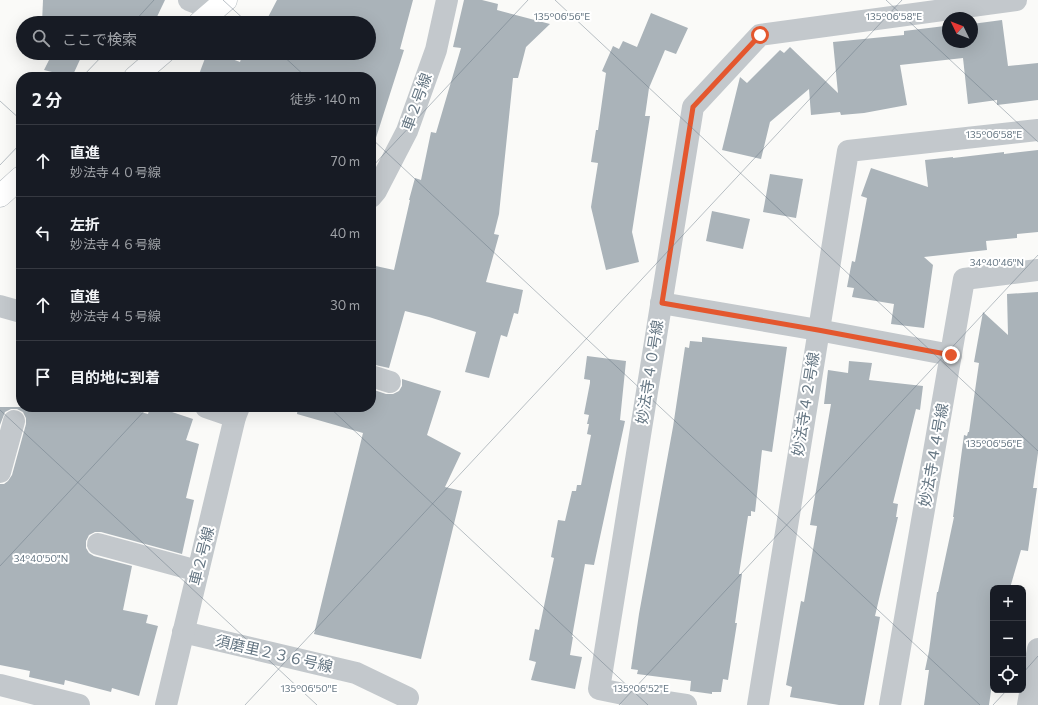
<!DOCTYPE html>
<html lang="ja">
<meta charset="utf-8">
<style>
body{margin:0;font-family:Commissioner,"Noto Sans JP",sans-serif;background:#242831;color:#f1f3f6}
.controls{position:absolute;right:12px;bottom:12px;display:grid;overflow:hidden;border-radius:8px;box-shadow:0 4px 16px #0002}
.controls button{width:36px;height:36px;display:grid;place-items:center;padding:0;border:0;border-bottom:1px solid #363941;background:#171b24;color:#f1f3f6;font:20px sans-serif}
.compass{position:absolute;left:942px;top:12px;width:36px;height:36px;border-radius:50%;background:#171b24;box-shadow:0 4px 16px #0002;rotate:313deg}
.stop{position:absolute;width:12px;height:12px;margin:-9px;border:3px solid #e4572e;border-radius:50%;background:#fff}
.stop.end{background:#e4572e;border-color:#fff;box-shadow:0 1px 4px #0008}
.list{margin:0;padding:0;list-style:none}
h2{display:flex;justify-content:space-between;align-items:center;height:52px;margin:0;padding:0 16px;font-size:17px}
h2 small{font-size:13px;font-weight:400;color:#9ea1a6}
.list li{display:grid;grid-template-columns:26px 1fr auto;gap:12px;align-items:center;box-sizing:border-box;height:72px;padding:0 16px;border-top:1px solid #363941}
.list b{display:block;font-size:15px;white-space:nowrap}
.list p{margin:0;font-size:13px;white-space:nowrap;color:#9ea1a6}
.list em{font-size:13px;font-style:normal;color:#9ea1a6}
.icon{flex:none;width:22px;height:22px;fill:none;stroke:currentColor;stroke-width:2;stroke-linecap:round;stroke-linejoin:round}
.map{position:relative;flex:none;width:1038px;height:705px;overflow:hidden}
.search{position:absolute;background:#171b24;box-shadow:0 4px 16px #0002;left:16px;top:16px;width:360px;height:44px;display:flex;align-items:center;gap:10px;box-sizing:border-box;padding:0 14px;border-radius:22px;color:#9ea1a6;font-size:15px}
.panel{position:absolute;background:#171b24;box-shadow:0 4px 16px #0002;left:16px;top:72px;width:360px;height:340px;border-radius:16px}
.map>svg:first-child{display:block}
.building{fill:#aab3b9}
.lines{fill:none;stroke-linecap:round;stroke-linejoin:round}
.secondary-casing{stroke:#b3babf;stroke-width:23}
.street{stroke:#c3c8cc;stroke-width:22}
.secondary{stroke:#fff;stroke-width:22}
.route{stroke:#e4572e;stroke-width:5}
.ticks{fill:none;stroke:#657683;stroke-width:1;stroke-opacity:0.45}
.labels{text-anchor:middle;stroke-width:4;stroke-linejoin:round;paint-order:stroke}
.street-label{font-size:15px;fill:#657683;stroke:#fff}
.ticks-label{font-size:10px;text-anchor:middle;fill:#657683;stroke:#fff;stroke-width:4;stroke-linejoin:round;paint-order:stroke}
</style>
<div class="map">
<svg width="1038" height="705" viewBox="0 0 1038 705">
<rect width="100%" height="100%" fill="#fafaf8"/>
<g class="building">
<path d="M43,0H165L154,23H42Z"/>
<path d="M277,0H413L400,49L404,50L374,144H371V77H198L207,53H216L240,62L243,53H369V23H265Z"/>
<path d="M464,0H482L498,4L497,10L550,24L526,47L518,78H513L499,214L494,234L499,235L486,282L523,290L518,314L514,313L507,337L501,335L489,378L465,372L476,332L429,317L405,311L389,368L371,364V265L394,270L410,200H409L415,178L421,180L431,132L436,133L461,48L453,47Z"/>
<path d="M651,13L688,28L676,54L665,50L649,88L645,116H650L632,232L639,262L606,270L591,207L598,163L591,162L596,130H598L606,73L602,71L613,46L619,49L623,41L637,47Z"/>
<path d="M1002,20L1008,66L1038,63V100L997,105V100L968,104L963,58L900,65L907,105L864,113L841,115L840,112L811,115L809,89L770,122L761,159L722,150L740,77L747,83L780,50L784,53L790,47L838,93L833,42L904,35V31L945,26L946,28L948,27V42H972V24Z"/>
<path d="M46,53H83L72,77L44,70L51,56Z"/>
<path d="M1038,150V232L1017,234V238L986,241L987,250L924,257L933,265L924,328L891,324L894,304L852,297L854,288L847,287L852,261L855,262L867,198L861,196L871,168L928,187L925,160L953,157V158L1004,152V154Z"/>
<path d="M770,174L803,179L796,218L763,212Z"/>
<path d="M712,211L750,219L743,249L706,241Z"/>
<path d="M1038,292V453L1033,488H1037L1028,551L1021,550L1010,588H993V677L989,705H924L929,670H925L929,651L937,592H938L954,517H953L964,435L967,436L968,432H969L979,363L974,362L983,312L1008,335L1007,294Z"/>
<path d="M702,337L787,347L772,452L762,450L755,512L751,511V516H748L739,574H742L735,623H737L728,680L723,679L721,692H712V694L690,691L691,681L637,674L638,670L631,669L639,614L673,427L685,347L689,348L690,341L702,342Z"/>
<path d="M587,356L626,361L620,420L625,421L594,565L585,564L572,637H573L570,655L582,657L575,689L531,680L536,662L529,660L535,629L539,630L554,558L551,557L558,520L565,521L572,491H576L577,485H581L591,435L587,434L589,424H587L589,415L584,414L590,383V380L584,379Z"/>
<path d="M849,361L872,363L869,380L923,386L920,410L916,409L893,503L898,504L896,517H898L875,616L880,617L864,705H839L790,697L792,687L786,685L801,601L804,602L817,526L810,525L831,404H824L828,370L848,373Z"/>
<path d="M402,379L441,391L427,435L461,453L445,487L462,491L421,659L314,634L363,433L297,414L298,407H371V389L386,394H393L399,391L402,386Z"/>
<path d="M0,407H123L148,414L150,407H157L193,419L186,440L199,444L186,498L194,500L182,554L101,532H95L89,535L86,541V548L89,553L94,556L132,566L123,610L148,615L146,623L158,626L139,696L112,688L111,692L65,680L64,685L29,677L30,671L0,665V484H4L8,481L12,475L26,424V418L23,412L17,409H11L5,412L0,425Z"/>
</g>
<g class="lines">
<defs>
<g id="secondary">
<path d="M199,23L226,0"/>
<path d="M135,77L163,53"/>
<path d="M0,196L21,177"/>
</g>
</defs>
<use href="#secondary" class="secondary-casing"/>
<g class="street">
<path d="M189,0L214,10"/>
<path d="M371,197L376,191L407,131L436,50L447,0"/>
<path d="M661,303L818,330L951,355"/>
<path d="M0,306L21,312"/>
<path d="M371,376L390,382"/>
<path d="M206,407L235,417"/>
<path d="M0,472L14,421"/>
<path d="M98,544L198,571"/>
<path d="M183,632L356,673L408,698"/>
<path d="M0,685L79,705"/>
<path d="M166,705L235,417L239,407"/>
<path d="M686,705L653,700L599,689L693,107L760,35L1016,0"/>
<path d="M758,705L848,151L1038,130"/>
<path d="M890,705L964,279L1038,270"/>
<path d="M1028,705L1038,649"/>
</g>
<use href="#secondary" class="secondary"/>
</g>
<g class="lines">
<path class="route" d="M760,35L693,107L662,303L818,330L951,355"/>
</g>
<path class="ticks" d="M223,0L248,23M555,0L1038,451M886,0L1038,142M133,23L154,0M280,53L306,77M82,77L105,53M0,101L21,120M371,138L980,705M0,165L21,143M371,168L528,0M329,407L648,705M0,410L317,705M0,566L148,407M1023,673L1038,656M245,705L902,0M619,705L1038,255M993,705L1007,690"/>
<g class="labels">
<g class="street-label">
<text transform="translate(417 102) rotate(-70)" y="5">車２号線</text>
<text transform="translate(650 372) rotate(-81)" y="5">妙法寺４０号線</text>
<text transform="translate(806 404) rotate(-81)" y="5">妙法寺４２号線</text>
<text transform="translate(934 455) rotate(-80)" y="5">妙法寺４４号線</text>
<text transform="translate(202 556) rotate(-76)" y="5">車２号線</text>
<text transform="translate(274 654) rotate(13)" y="5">須磨里２３６号線</text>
</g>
</g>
<g class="ticks-label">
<text x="562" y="20">135°06'56"E</text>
<text x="894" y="20">135°06'58"E</text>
<text x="994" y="138">135°06'58"E</text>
<text x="997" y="266">34°40'46"N</text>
<text x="994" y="447">135°06'56"E</text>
<text x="41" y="562">34°40'50"N</text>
<text x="309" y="692">135°06'50"E</text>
<text x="641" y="692">135°06'52"E</text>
</g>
</svg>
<div class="controls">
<button>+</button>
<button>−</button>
<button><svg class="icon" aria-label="locate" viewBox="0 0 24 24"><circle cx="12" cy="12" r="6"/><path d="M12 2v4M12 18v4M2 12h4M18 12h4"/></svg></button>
</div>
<svg class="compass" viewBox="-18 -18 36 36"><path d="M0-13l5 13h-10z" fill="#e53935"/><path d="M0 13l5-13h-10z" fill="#9ea1a6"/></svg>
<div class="stop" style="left:760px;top:35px"></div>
<div class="stop end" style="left:951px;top:355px"></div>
<div class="search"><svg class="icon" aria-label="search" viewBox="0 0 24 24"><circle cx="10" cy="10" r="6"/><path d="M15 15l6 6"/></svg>ここで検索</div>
<section class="panel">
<h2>2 分<small>徒歩 · 140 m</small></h2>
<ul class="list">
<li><svg class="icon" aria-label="ahead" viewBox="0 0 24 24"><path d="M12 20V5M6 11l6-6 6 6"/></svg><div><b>直進</b><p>妙法寺４０号線</p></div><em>70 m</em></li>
<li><svg class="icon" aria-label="left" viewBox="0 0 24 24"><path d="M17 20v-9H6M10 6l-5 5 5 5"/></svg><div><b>左折</b><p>妙法寺４６号線</p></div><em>40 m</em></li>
<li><svg class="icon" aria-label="ahead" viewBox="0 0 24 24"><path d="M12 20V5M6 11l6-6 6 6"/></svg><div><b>直進</b><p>妙法寺４５号線</p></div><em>30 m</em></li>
<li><svg class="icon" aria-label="arrive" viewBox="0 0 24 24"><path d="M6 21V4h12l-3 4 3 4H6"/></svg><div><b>目的地に到着</b></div></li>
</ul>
</section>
</div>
